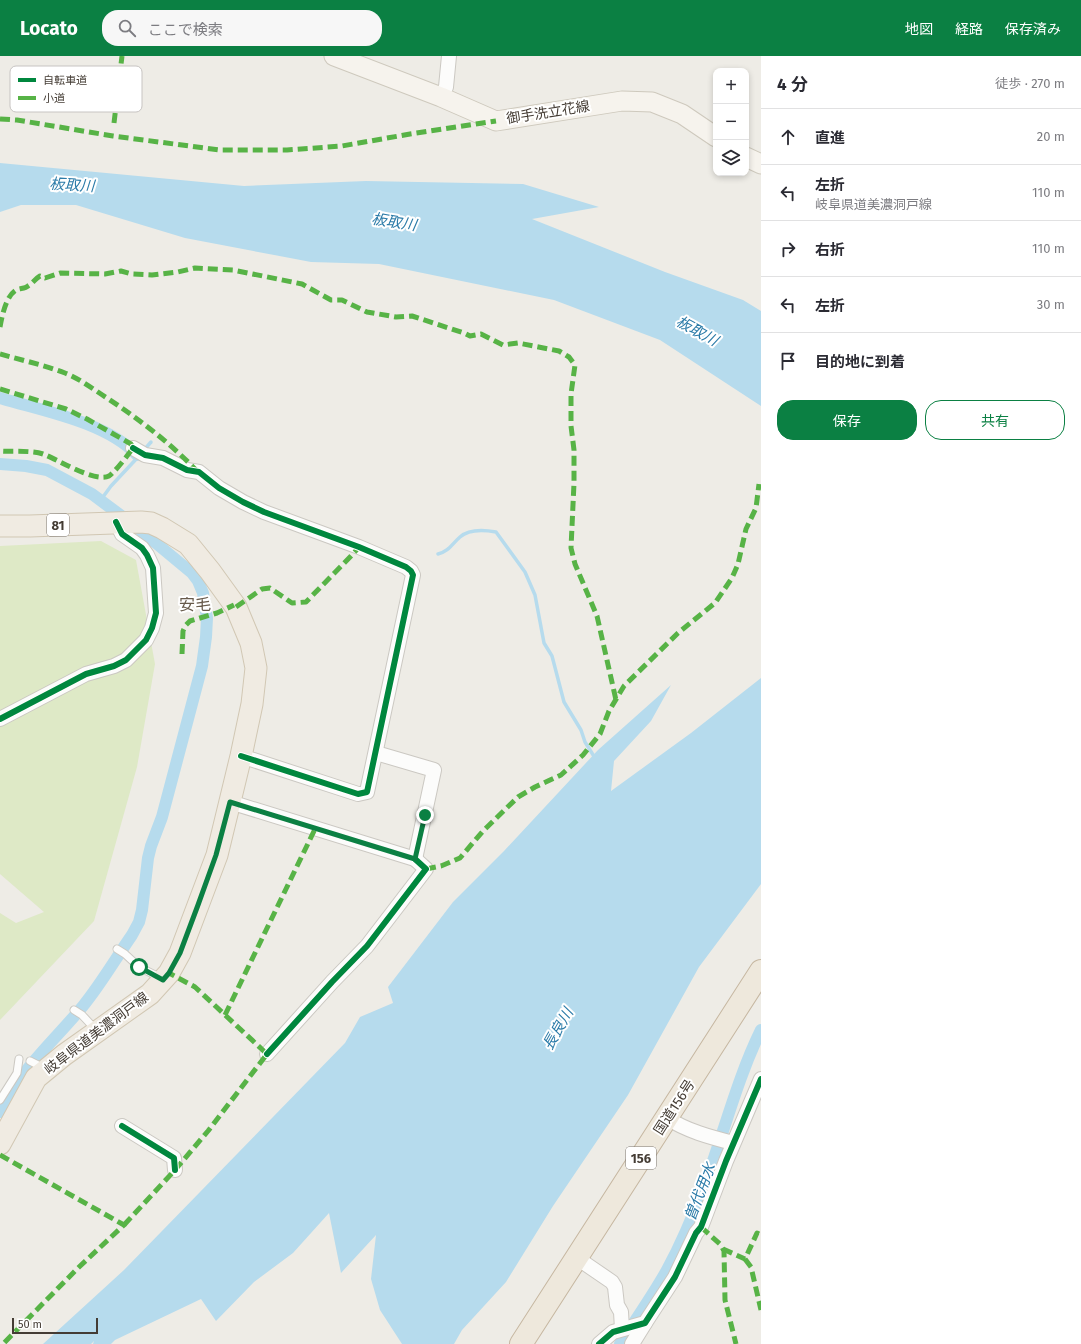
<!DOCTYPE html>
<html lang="ja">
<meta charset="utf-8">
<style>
body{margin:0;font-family:"Fira Sans","Noto Sans JP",sans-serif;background:#f7f7f7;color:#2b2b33}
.controls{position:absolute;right:12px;top:12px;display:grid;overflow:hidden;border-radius:8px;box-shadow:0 2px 6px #0003}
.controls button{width:36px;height:36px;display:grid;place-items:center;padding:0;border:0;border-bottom:1px solid #e1e1e2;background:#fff;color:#2b2b33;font:20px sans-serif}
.scale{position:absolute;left:12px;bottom:10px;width:86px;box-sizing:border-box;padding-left:4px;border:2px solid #443c34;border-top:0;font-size:11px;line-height:14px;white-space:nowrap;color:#443c34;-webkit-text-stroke:3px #fff;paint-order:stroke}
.stop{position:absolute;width:12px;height:12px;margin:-9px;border:3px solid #0b8043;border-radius:50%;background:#fff}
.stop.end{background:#0b8043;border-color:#fff;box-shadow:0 1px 4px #0008}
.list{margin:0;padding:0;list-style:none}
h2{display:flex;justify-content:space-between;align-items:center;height:52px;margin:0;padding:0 16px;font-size:17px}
h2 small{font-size:13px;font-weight:400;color:#7c7c81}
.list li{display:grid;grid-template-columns:26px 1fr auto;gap:12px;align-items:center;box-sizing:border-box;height:56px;padding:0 16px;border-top:1px solid #e1e1e2}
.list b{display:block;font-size:15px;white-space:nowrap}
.list p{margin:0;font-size:13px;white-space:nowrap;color:#7c7c81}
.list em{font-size:13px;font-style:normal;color:#7c7c81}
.actions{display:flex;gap:8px;padding:12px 16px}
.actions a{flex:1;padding:9px 0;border:1px solid #0b8043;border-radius:16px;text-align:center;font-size:14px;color:#0b8043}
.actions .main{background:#0b8043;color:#fff}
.icon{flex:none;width:22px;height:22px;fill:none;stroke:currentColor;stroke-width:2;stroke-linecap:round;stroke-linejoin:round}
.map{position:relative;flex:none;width:761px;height:1288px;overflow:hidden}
header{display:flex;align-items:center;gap:24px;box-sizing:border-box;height:56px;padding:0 20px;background:#0b8043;color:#fff}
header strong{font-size:19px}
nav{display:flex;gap:22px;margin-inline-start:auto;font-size:14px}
.search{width:280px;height:36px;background:#f7f7f7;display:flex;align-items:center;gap:10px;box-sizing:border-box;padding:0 14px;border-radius:16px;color:#7c7c81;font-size:15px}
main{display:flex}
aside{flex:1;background:#fff}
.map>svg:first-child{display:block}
.green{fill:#dee9c6}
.water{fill:#b6dbed}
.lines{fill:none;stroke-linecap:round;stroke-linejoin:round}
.stream{stroke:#b6dbed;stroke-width:3.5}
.canal{stroke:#b6dbed;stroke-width:12}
.service-casing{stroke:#cbc8c2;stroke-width:9}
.minor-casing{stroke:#cbc8c2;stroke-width:16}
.secondary-casing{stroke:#cec9bd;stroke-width:21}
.primary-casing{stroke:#d1c7b3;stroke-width:23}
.trunk-casing{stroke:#c6b7a1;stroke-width:24}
.service{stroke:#fcfcfb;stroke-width:7}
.minor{stroke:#fcfcfb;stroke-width:14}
.secondary{stroke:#f6f3ed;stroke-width:19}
.primary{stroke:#f0ebe2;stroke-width:21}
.trunk{stroke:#eee8dc;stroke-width:22}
.quiet{stroke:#57b346;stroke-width:5;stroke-dasharray:10 5;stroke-linecap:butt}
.cycleway-casing{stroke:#fff;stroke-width:8}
.cycleway{stroke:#00873e;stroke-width:6}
.route{stroke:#0b8043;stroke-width:5}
.labels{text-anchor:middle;stroke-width:4;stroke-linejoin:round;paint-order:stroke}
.shield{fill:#fff;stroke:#7c7671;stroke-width:1}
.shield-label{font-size:13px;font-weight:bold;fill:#443c34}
.street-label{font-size:14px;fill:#443c34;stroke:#fff}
.water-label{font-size:15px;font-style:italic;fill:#2b7ba8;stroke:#fff}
.quarter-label{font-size:16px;fill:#675a4b;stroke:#fff}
.key{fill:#fff;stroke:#c7c4c2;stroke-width:1}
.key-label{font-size:11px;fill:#443c34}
</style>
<header>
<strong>Locato</strong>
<div class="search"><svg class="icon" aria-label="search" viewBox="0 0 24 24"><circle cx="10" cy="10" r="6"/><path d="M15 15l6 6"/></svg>ここで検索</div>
<nav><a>地図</a><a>経路</a><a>保存済み</a></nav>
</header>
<main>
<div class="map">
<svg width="761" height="1288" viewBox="0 0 761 1288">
<rect width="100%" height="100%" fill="#eeece6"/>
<path class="green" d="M101,485L136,504L155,608L137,711L94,865L0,964V857L16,867L44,856L0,818V490Z"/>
<g class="water">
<path d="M0,107L244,130L366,125L523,128L599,151L532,163L665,216L743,244L761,255V350L660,284L554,244L379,208L311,206L185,182L76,149H21L0,156Z"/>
<path d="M761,622V828L699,911L628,1039L553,1150L506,1226L462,1274L454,1288H402L380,1254L371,1223L376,1179L341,1217L329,1157L293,1197L254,1226L216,1265L201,1243L115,1284L111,1288H93L94,1285L91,1288H43L124,1214L345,987L360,961L393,947L388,931L453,846L504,795L598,694L671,629L651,665L614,705L611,735L691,677Z"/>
</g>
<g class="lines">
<g class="stream">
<path d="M144,394L151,386"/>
<path d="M100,445L111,430L139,400"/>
<path d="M438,498C448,496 452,488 460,481C469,473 485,474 496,476L525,516L535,539L544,587L552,600L564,646L581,674L585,686L595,702"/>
</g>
<g class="canal">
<path d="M0,342C43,355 106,366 137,399"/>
<path d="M0,408L26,410L47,414L92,438L139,473L192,517L198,525L203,537L207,562L206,581L202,610L162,761L151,790L148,802L142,854L139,866L132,879C116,902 101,928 83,950C55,984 19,1015 0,1056"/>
<path d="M620,1288C636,1263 653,1239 667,1214C681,1188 693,1160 703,1133C723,1081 736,1025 761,974"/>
</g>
<defs>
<g id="service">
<path d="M117,893L125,898L139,911L161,922"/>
<path d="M74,954L82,959L96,974"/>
<path d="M30,1005L38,1009L43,1014"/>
<path d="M0,1044L17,1017L19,1003"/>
</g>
<g id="minor">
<path d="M441,41L446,31L449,0"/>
<path d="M133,392L145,399L163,402L187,414L199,416L219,432L243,446L264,456L359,491L406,511L411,515L413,519L367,736L358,738L241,700"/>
<path d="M0,663L86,618L114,610L126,604L146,584L152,572L156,557L153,512L147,499L142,492L122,478L116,466"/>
<path d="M230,746L415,803L434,714L376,697"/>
<path d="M267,998L332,926L367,890L426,813L415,803"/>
<path d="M667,1062C687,1075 710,1081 733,1087"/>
<path d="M122,1070L174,1102L175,1114"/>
<path d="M577,1202L612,1226L615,1231L617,1249L621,1256L622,1273"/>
<path d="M599,1288L613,1276L645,1267L675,1221L696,1177L701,1171L726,1105L761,1023"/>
<path d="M632,1288L645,1267"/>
</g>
<g id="secondary">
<path d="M334,0L441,41L496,65L622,45L652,46L682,58L716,81"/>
<path d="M746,101L761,108"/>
</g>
<path id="primary" d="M0,470H30L141,466L151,467L162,472L188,488L210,515L236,551L251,587L256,612L252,648L241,700L217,799L180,897L169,917L150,938L64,999L36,1022L0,1088"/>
<path id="trunk" d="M521,1288L761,915"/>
</defs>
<use href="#service" class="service-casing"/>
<use href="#minor" class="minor-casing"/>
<use href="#secondary" class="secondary-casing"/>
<use href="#primary" class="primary-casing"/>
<use href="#trunk" class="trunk-casing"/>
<use href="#service" class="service"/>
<use href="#minor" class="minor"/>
<use href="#secondary" class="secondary"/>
<use href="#primary" class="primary"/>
<use href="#trunk" class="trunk"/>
<g class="quiet">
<path d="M0,63L17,64L113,80L220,94H287L342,90L410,78L496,65"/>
<path d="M114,67L122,0"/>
<path d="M0,271C2,260 6,240 16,234C20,232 25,233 28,230C33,227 35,223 40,220L45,222L60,217L105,218L121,215L132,218L152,219L178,216L195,212L233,214L302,228L331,244H342L367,256L396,261L412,260L464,277L470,280L481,278L503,289L518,287L559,295L569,301L575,309L571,338V370L574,394V427L571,492L575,508L597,560L616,644"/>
<path d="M0,298C21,304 44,309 65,317C80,323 93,333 107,342C139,363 170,387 197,415"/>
<path d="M0,333L66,353L87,363L131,388L133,392C128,399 115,416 109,420C95,427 57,403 43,398C30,394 13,396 0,395"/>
<path d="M236,551L262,533L270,532L292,547L306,546L351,500L359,491"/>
<path d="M182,598L183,575L186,569L190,565L217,557L234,549"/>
<path d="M426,813L441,810L460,802L483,775L518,741L535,731L561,719L583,699L600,678L609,655L624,630L678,577L715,547L732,522L738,508L746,473L756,452L759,428"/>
<path d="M225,959L315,773"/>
<path d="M0,1099L124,1169L78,1212L3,1288"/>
<path d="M124,1169L175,1114L208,1075L267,998L195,931L169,917"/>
<path d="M701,1171L721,1189L724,1195L725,1244L736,1288"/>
<path d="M723,1193L745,1203L757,1177L761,1179"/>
<path d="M745,1203L751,1211L761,1254"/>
</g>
<defs>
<g id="cycleway">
<path d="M133,392L145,399L163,402L187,414L199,416L219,432L243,446L264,456L359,491L406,511L411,515L413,519L367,736L358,738L241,700"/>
<path d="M0,663L86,618L114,610L126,604L146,584L152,572L156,557L153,512L147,499L142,492L122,478L116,466"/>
<path d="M267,998L332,926L367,890L426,813L415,803"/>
<path d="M122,1070L174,1102L175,1114"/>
<path d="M599,1288L613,1276L645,1267L675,1221L696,1177L701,1171L726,1105L761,1023"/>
</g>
</defs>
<use href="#cycleway" class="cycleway-casing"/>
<use href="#cycleway" class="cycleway"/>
</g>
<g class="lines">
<path class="route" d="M139,911L163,924L169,917L180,897L198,849L216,799L230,746L415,803L425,759"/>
</g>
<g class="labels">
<g class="shield">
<rect x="47" y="458" width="22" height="22" rx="3"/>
<rect x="626" y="1091" width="30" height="22" rx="3"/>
</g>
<g class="shield-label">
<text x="58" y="474">81</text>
<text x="641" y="1107">156</text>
</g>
<g class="street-label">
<text transform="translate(548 56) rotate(-9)" y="5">御手洗立花線</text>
<text transform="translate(96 977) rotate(-37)" y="5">岐阜県道美濃洞戸線</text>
<text transform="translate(674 1051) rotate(-57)" y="5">国道156号</text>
</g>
<g class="water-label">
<text transform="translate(72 129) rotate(3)" y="5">板取川</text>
<text transform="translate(394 166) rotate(9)" y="5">板取川</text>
<text transform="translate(697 275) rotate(29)" y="5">板取川</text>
<text transform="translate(558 973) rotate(-60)" y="5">長良川</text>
<text transform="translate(700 1136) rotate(-69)" y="5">曽代用水</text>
</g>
<g class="quarter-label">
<text x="195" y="554">安毛</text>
</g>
</g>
<rect x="10" y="10" width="132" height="46" rx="6" class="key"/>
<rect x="18" y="22" width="18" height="4" fill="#00873e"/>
<rect x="18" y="40" width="18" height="4" fill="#57b346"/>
<g class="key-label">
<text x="43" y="28">自転車道</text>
<text x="43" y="46">小道</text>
</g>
</svg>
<div class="controls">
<button>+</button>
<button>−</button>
<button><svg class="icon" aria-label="layers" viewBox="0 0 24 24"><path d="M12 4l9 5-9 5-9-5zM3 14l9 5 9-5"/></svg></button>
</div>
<div class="scale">50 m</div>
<div class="stop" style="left:139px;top:911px"></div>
<div class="stop end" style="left:425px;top:759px"></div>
</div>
<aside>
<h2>4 分<small>徒歩 · 270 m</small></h2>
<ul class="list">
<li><svg class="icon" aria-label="ahead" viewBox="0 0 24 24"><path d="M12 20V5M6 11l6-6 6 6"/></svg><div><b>直進</b></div><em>20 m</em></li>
<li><svg class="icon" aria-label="left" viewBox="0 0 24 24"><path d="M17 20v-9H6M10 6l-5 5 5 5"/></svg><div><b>左折</b><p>岐阜県道美濃洞戸線</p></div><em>110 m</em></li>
<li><svg class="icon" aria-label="right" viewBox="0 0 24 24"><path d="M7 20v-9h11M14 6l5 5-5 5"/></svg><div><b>右折</b></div><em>110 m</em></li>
<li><svg class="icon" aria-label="left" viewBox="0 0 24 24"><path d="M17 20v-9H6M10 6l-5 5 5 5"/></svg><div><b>左折</b></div><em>30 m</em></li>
<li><svg class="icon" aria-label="arrive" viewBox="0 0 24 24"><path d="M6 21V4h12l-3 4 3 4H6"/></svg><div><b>目的地に到着</b></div></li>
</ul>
<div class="actions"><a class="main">保存</a><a>共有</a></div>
</aside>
</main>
